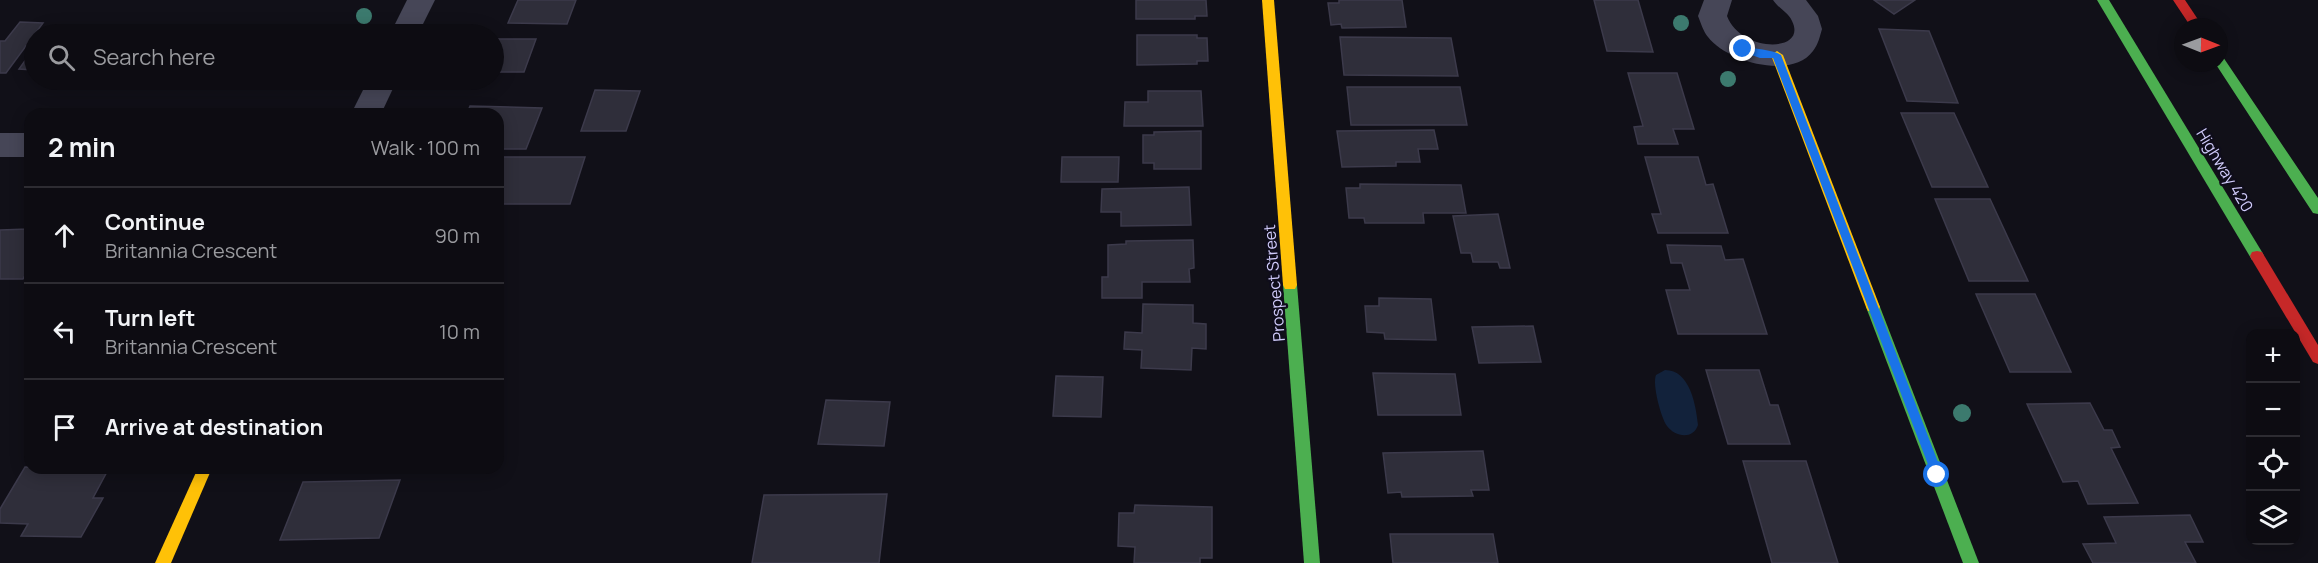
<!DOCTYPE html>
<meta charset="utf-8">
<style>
body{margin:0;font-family:Manrope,sans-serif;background:#16151b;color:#f1f3f6}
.controls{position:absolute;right:18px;bottom:18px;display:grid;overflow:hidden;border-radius:12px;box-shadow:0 3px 15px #0003}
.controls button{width:54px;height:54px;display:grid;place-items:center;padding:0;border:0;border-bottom:2px solid #2d2c32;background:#0d0c12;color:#f1f3f6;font:30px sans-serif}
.compass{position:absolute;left:2174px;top:18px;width:54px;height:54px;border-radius:50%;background:#0d0c12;box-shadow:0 3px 15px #0003;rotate:91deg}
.stop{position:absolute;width:18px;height:18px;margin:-14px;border:4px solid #1a73e8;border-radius:50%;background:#fff}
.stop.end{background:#1a73e8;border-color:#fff;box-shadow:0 2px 6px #0008}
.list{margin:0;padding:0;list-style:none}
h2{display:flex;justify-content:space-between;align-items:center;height:78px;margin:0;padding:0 24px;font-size:26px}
h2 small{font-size:20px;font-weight:400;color:#9a9b9f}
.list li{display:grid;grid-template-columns:39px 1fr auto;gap:18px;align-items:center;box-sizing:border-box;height:96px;padding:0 24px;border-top:2px solid #2d2c32}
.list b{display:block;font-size:22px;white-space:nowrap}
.list p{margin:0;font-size:20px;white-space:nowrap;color:#9a9b9f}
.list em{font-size:20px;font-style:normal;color:#9a9b9f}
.icon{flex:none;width:33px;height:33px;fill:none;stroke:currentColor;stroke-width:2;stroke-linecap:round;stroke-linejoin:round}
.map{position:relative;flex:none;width:2318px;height:563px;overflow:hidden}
.search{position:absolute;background:#0d0c12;box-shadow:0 3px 15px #0003;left:24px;top:24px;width:480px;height:66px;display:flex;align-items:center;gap:15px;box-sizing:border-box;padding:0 21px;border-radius:33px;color:#9a9b9f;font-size:22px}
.panel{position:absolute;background:#0d0c12;box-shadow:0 3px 15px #0003;left:24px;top:108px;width:480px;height:366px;border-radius:18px}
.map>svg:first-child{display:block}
.water{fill:#12223b}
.building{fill:#2f2e3a;stroke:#3c3a4b;stroke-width:1.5}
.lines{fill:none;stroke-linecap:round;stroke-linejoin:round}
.street{fill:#464657;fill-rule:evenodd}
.fast{fill:#4caf50;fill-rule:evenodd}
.slow{fill:#ffc107;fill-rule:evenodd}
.jam{fill:#c62828;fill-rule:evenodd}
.tree{fill:#3c7a6e}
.route{fill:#1a73e8}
.labels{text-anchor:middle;stroke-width:4.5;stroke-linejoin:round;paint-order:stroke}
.street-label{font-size:16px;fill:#d0cbfa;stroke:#0f0d1b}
</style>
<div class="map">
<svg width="2318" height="563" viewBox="0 0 2318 563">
<rect width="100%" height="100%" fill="#111018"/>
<path class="water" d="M1665,370C1690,370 1696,405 1698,425C1693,440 1675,437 1667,426C1661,418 1652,384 1656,375Z"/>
<g class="building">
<path d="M518,0H576L567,24L508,23Z"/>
<path d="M1136,0H1206L1207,16H1195V19H1136Z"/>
<path d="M1339,0H1402L1406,27L1342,28L1341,24L1331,25L1328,3H1339Z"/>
<path d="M1594,0H1638L1653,52L1607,51Z"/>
<path d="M1874,0H1915L1894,14Z"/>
<path d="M20,22L43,23L6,73H0V41H5Z"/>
<path d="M1879,29L1929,31L1958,103L1907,101Z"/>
<path d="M227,31L267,32L266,34H225Z"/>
<path d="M1137,35H1197V38H1207L1208,61H1197V64L1137,65Z"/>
<path d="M1340,37L1451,38L1458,76L1344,75Z"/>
<path d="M494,39H536L524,72H494Z"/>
<path d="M34,48V70L19,69Z"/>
<path d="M1628,73H1677L1694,129H1673L1678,144H1638L1634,127L1643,126Z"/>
<path d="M1347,87H1460L1467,125H1351Z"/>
<path d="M595,90L640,91L626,131H581Z"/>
<path d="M1148,91H1201L1203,126H1124L1125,102H1148Z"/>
<path d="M470,106L542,108L526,149H498V114H467Z"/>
<path d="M1901,113H1954L1988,187H1932Z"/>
<path d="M1434,130L1438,149H1418L1420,162H1396V166L1342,167L1337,131Z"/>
<path d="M1201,131V169H1154V163H1143V135H1154V132Z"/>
<path d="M498,157H585L570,204H498Z"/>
<path d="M1062,157H1119L1118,182H1061Z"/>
<path d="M1645,157H1698L1706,185L1713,184L1728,233H1658L1652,214H1661Z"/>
<path d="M1360,184L1461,185L1466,213H1423L1424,223H1365L1364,218H1349L1346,188H1360Z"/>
<path d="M1189,187L1191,225L1121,226V212H1101L1102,189Z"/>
<path d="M1935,199H1990L2028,281H1969Z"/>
<path d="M1498,214L1510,268H1500L1498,262H1473L1471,253H1461L1453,216Z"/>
<path d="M30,226V267L23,279H0V230L28,229Z"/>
<path d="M1193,240L1194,268L1189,269L1190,282H1142V298H1102V277H1108V245L1126,244V241Z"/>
<path d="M1667,245L1721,246L1725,260L1743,259L1767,334H1678L1666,290H1690L1682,263H1671Z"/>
<path d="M1976,294H2035L2071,372H2010Z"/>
<path d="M1379,298L1431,299L1436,340L1385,339L1384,333L1367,332L1365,306H1379Z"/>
<path d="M1143,304L1193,305V323L1206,324V349L1192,348L1191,370L1141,368L1142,350L1124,349L1125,332L1142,333Z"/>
<path d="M1533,326L1541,362L1479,363L1472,327Z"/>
<path d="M1706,370H1759L1770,405H1778L1790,444H1728Z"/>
<path d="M1373,373L1455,374L1461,415H1378Z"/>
<path d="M1056,376L1103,377L1101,417L1053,416Z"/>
<path d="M826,400L890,402L884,446L818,444Z"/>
<path d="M2090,403L2104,430H2112L2120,447L2111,448L2138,503L2088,504L2078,481L2063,482L2027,404Z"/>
<path d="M1483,451L1489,490H1471L1473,496L1402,497L1401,492L1388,493L1383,453Z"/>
<path d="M1743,461H1806L1838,563H1772Z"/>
<path d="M25,467L109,468L93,498H103L81,537L21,536L28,524L0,523V509Z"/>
<path d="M400,480L379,538L280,540L303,482Z"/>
<path d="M887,494L879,563H752L764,495Z"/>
<path d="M1135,505L1212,507V558H1200V563H1134L1135,547L1118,546L1119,513H1134Z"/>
<path d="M2190,515L2203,542H2185L2196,563H2093L2083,544L2116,543L2104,517Z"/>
<path d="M1390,534H1493L1498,563H1393Z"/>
</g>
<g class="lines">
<g class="street">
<path d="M407,0H435L418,34H390Z"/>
<path d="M1704,0H1732L1727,16C1741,53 1808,53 1792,21C1788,12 1778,8 1773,0H1806L1818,16L1822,29C1820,36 1818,45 1813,51C1792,80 1727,62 1708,37C1703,31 1701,23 1698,16Z"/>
<path d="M368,80H397L381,114H351Z"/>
<rect x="0" y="133" width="30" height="24"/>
</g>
<g class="fast">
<path d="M2097,0H2109L2262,252L2264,256L2262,260H2252Z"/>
<path d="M2219,56L2223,57L2318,198V214L2313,213L2215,63H2219Z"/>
<path d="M1290,279L1295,281L1297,285L1320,563H1304L1283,285L1285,281Z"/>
<path d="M1873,301L1878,303L1880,307L1979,563H1963L1866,307L1868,303Z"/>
</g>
<g class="slow">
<path d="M1262,0H1274L1297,285L1295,289H1285L1283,285Z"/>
<path d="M1777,51L1783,55L1880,307L1878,311H1868L1866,307L1771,55Z"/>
<path d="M198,468H212L171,563H155Z"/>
</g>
<g class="jam">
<path d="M2173,0H2185L2203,27H2191Z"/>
<path d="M2257,251L2262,252L2318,345V364L2313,362L2252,260L2250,256L2252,252Z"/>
</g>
</g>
<g class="tree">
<circle cx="364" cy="16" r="8"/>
<circle cx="1681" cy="23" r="8"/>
<circle cx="1728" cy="79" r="8"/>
<circle cx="1962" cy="413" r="9"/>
</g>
<path class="route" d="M1743,46C1754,49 1774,50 1781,55L1943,475L1941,478L1937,480L1932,475L1773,58H1760L1740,51V47Z"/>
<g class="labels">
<g class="street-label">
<text transform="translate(2225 170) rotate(59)" y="6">Highway 420</text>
<text transform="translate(1274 283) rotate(-95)" y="6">Prospect Street</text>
</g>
</g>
</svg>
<div class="controls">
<button>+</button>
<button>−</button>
<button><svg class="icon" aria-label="locate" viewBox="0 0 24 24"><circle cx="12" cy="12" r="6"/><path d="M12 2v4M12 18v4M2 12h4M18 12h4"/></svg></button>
<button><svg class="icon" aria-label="layers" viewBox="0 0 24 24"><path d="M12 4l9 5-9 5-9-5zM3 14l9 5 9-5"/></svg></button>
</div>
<svg class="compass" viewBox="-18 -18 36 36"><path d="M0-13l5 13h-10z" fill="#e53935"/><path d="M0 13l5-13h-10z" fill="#9a9b9f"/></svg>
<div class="stop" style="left:1937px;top:475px"></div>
<div class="stop end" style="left:1743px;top:49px"></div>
<div class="search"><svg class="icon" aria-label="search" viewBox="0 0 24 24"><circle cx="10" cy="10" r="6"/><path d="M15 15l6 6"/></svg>Search here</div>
<section class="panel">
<h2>2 min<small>Walk · 100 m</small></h2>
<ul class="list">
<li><svg class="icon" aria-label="ahead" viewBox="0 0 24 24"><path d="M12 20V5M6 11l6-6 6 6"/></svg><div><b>Continue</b><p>Britannia Crescent</p></div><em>90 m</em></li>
<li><svg class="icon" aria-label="left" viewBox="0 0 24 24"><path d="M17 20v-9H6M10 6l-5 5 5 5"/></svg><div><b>Turn left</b><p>Britannia Crescent</p></div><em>10 m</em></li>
<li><svg class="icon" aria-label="arrive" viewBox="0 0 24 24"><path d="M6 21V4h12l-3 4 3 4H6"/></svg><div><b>Arrive at destination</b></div></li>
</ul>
</section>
</div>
